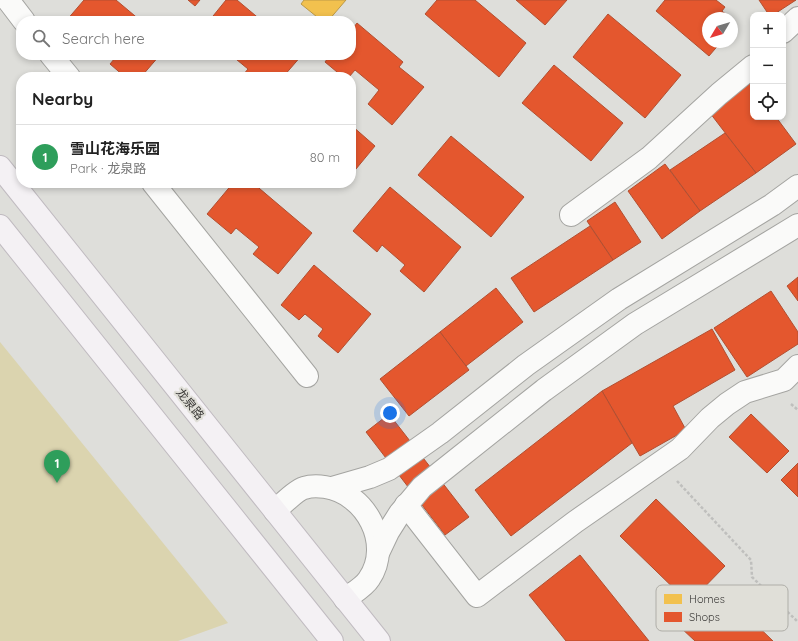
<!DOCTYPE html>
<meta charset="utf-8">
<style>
body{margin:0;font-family:Quicksand,"Noto Sans SC",sans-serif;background:#f6f6f6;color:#222}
.controls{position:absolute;right:12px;top:12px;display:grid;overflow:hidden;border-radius:8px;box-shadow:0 2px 6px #0003}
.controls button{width:36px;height:36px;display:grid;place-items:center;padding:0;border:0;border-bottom:1px solid #e0e0e0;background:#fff;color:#222;font:20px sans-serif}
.compass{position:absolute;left:702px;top:12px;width:36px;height:36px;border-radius:50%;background:#fff;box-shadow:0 2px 6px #0003;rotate:232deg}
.you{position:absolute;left:390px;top:413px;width:14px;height:14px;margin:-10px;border:3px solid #fff;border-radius:50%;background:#1a73e8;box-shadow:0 0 0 6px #1a73e833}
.badge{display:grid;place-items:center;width:26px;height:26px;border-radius:50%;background:#1a73e8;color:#fff;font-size:13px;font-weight:700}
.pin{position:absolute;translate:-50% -33px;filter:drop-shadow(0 1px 2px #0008)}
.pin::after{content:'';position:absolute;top:21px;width:14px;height:12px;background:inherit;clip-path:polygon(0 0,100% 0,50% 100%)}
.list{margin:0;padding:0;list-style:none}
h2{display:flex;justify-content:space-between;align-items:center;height:52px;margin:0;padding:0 16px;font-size:17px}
h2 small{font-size:13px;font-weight:400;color:#767676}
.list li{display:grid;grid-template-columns:26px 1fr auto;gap:12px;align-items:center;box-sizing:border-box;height:64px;padding:0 16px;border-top:1px solid #e0e0e0}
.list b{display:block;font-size:15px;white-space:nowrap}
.list p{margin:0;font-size:13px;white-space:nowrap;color:#767676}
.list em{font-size:13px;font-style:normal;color:#767676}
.icon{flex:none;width:22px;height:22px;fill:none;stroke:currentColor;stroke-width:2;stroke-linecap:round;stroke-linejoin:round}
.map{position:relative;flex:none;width:798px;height:641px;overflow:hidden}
.search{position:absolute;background:#fff;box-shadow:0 2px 6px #0003;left:16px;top:16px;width:340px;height:44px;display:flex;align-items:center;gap:10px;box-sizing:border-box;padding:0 14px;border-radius:16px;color:#767676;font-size:15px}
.panel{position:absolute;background:#fff;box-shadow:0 2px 6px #0003;left:16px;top:72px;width:340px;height:116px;border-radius:16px}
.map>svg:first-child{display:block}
.green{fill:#dbd4af}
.homes{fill:#f2c14e;stroke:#bb9948}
.shops{fill:#e4572e;stroke:#b24f31}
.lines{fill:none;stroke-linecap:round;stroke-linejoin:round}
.minor-casing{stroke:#a4a4a1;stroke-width:24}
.major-casing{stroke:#c0bbc0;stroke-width:24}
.path{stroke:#bfbfbd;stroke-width:2.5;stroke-dasharray:3 2;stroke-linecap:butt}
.minor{stroke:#fafaf9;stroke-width:22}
.major{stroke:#f4f1f4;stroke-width:22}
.labels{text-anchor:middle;stroke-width:4;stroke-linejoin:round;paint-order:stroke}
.street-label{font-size:12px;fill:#3c3b39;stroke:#e0dfd8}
.key{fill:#e0dfd8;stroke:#afaea8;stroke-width:1}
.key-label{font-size:11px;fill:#3c3b39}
</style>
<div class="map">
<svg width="798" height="641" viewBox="0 0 798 641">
<rect width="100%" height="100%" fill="#dededa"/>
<path class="green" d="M0,342L228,623L178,641H0Z"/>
<path class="homes" d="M304,0H346L328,21H322L301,4Z"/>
<g class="shops">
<path d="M84,0H116L141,21H66Z"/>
<path d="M188,0H200L195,6Z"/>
<path d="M226,0H237L262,21H209Z"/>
<path d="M437,0H475L526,43L499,77L425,14Z"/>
<path d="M516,0H567L545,25Z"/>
<path d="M665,0H716L725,7L722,11L730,18H708V42H721L709,56L656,11Z"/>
<path d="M759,0H796L773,15H769Z"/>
<path d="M608,14L681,75L645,118L573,57Z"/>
<path d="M357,23L403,62L399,67L424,87L392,125L368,104L379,90L355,70L349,77H343L325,62L330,55H351V31Z"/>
<path d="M110,55H160L141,77H125L110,64L115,58Z"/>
<path d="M231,55H302L283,77H245L243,75L248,69Z"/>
<path d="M554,65L623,123L591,161L522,103Z"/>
<path d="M750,83L753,87V117H776L796,144L756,173L710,113Z"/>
<path d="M351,125L375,146L351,175Z"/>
<path d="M725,133L756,173L700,211L670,170Z"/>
<path d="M451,136L524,197L491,237L418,175Z"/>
<path d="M665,164L700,211L662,239L628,191Z"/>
<path d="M233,183H253L312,233L278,274L253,254L259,247L236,228L231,234L207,214Z"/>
<path d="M390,187L461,247L424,292L400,271L405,265L382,245L377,252L353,231Z"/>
<path d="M615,202L641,242L613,260L587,221Z"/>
<path d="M590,226L613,260L534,312L511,278Z"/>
<path d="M314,265L371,314L338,353L318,336L323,329L305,314L299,320L281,305Z"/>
<path d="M798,277V301L787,286Z"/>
<path d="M496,288L523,322L466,366L440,332Z"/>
<path d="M771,291L798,332V344L747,377L714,328Z"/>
<path d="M712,329L735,370L673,406L686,430L640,456L602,391Z"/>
<path d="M440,332L469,370L409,416L380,379Z"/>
<path d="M602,391L632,443L511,536L475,490Z"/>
<path d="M389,414L469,517L445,535L366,432Z"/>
<path d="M751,414L789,451L767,473L729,437Z"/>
<path d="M798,463V497L781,480Z"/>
<path d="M656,499L725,566L689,603L620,536Z"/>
<path d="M580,555L649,641H566L529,595Z"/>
<path d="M717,587L773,641H695L679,626Z"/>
</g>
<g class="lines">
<defs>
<g id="minor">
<path d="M8,0L24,21"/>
<path d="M783,32L798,18"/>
<path d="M51,55L69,77"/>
<path d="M153,183L307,376"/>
<path d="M571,215L649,158L719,94L753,66"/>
<path d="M332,488L370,477L389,469L440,433L526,365L619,299L772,205L798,186"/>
<path d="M406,505L477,596L575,522L680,449L710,418L727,404L745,392L784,380L798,366"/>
<path d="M275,511C281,505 297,490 304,488C310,486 319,486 325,487C366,493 393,544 369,579C364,587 353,593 345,599"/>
<path d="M378,553L388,532L400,513L422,487L544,390L635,324L798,225"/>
</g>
<g id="major">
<path d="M0,167L379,641"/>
<path d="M0,226L332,641"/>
</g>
</defs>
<use href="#minor" class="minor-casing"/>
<use href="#major" class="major-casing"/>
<g class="path">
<path d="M791,404L798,410"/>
<path d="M677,481L751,560L752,577L798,622"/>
</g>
<use href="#minor" class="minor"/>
<use href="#major" class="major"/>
</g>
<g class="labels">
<g class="street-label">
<text transform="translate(190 404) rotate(51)" y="4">龙泉路</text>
</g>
</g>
<rect x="656" y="585" width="132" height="46" rx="6" class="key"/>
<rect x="664" y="594" width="18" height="10" fill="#f2c14e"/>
<rect x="664" y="612" width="18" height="10" fill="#e4572e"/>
<g class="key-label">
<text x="689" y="603">Homes</text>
<text x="689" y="621">Shops</text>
</g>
</svg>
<div class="controls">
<button>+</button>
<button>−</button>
<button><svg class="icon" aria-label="locate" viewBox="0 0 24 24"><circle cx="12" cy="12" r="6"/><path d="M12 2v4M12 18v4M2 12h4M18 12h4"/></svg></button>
</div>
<svg class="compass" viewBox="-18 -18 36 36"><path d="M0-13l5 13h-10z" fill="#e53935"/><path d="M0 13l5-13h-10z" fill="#767676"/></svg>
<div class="you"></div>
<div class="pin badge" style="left:57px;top:483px;background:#2e9e5b">1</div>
<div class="search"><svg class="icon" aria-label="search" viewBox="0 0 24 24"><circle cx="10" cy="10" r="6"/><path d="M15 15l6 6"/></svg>Search here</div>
<section class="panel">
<h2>Nearby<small></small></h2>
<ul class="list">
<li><span class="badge" style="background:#2e9e5b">1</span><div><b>雪山花海乐园</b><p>Park · 龙泉路</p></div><em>80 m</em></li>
</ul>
</section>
</div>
